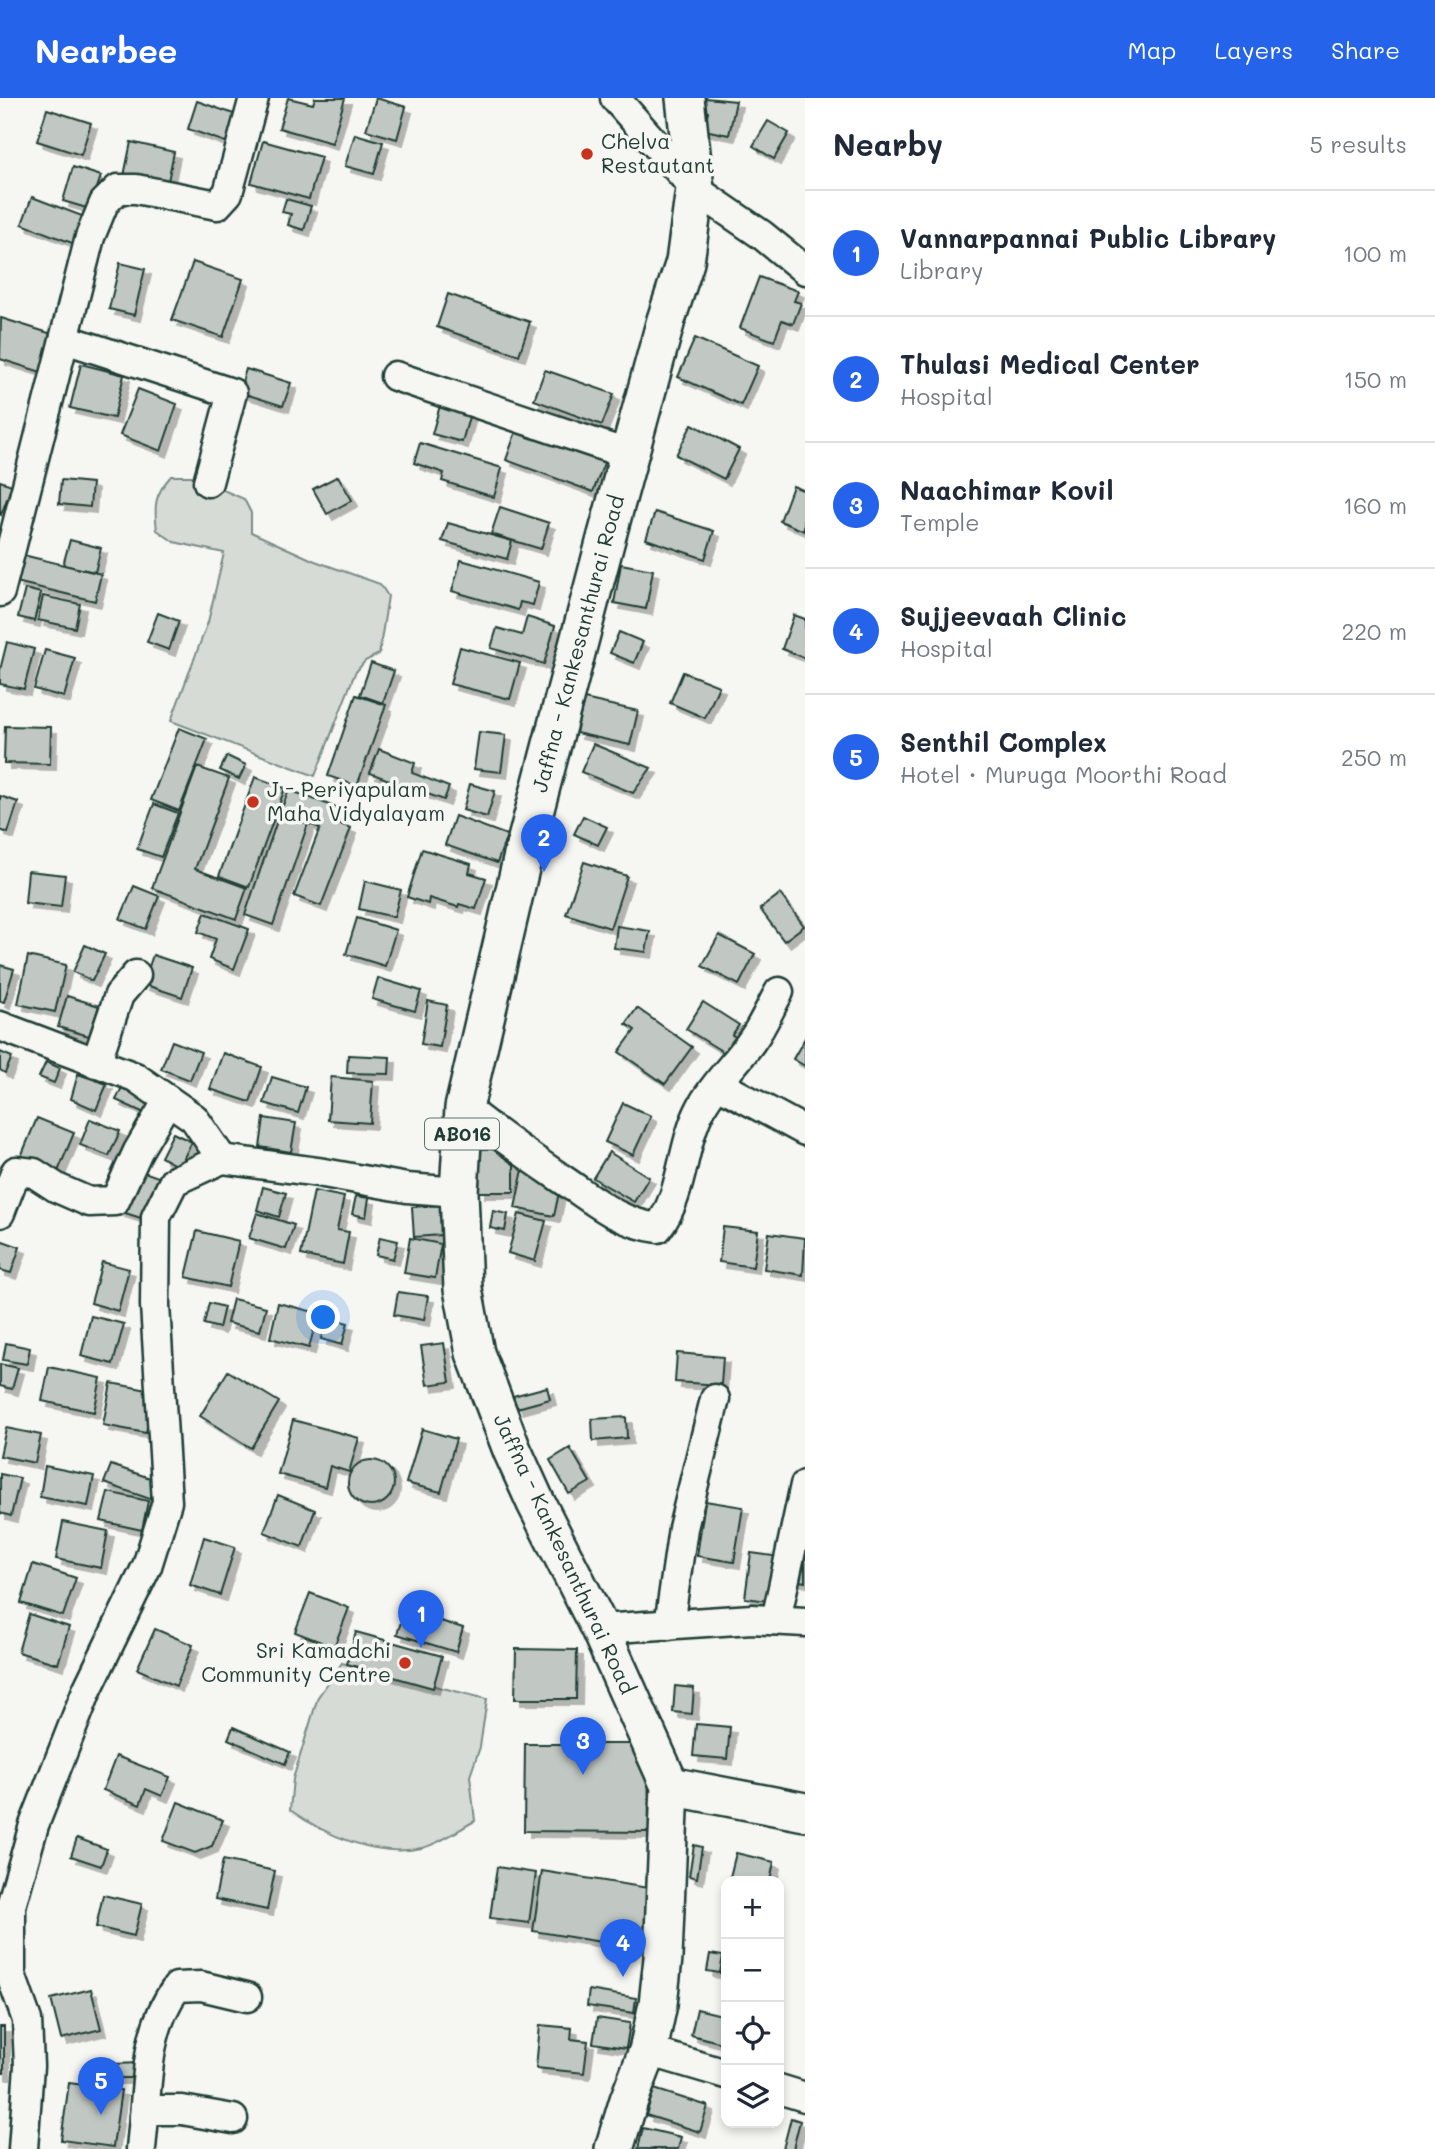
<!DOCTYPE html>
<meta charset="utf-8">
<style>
body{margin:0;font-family:Mali,sans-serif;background:#f2f2f3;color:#1f2937}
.controls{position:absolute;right:21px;bottom:21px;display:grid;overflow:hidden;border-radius:14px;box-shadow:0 4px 10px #0003}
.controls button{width:63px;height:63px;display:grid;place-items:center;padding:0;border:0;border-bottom:2px solid #e0e1e3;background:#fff;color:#1f2937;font:35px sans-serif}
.you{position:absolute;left:324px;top:1220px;width:24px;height:24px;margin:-18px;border:5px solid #fff;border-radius:50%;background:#1a73e8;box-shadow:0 0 0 10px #1a73e833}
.badge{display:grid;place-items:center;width:46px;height:46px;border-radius:50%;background:#2563eb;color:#fff;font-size:23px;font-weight:700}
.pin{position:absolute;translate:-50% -58px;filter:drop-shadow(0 2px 4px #0008)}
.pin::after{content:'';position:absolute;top:37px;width:24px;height:21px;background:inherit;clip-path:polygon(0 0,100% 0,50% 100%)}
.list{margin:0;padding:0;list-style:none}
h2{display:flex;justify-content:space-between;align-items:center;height:91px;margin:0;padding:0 28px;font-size:30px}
h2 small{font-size:23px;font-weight:400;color:#747a83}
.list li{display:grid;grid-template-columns:46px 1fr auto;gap:21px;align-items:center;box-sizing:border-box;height:126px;padding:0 28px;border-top:2px solid #e0e1e3}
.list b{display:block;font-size:26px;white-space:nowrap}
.list p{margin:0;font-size:23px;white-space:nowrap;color:#747a83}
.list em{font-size:23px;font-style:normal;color:#747a83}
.icon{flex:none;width:38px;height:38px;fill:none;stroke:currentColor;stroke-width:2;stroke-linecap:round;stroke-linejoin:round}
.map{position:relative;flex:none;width:805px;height:2051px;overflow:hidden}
header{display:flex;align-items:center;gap:42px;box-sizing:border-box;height:98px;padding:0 35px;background:#2563eb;color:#fff}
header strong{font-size:33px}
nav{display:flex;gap:38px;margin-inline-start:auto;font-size:24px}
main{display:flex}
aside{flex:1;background:#fff}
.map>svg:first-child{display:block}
.green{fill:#d6dbd6;stroke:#7a8c85;stroke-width:2}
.building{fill:#c1c8c3;stroke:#1f3d34;stroke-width:2;filter:url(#shadow)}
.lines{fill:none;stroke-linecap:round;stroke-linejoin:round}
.minor-casing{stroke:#1f3d34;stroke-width:33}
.major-casing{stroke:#1f3d34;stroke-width:42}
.minor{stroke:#f6f6f2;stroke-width:28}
.major{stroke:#f6f6f2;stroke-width:37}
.poi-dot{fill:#c8321e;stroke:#f6f6f2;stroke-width:2.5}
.labels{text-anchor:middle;stroke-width:7;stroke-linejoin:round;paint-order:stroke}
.shield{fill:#f6f6f2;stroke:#60746d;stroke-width:2}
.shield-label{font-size:19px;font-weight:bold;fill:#1f3d34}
.poi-label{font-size:21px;fill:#1f3d34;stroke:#f6f6f2;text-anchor:start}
.street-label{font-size:21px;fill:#1f3d34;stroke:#f6f6f2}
</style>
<header>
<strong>Nearbee</strong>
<nav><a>Map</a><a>Layers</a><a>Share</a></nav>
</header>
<main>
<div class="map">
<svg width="805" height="2051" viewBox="0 0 805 2051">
<defs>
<filter id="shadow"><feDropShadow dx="6" dy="6" stdDeviation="0" flood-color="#0004"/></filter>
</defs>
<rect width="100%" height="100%" fill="#f6f6f2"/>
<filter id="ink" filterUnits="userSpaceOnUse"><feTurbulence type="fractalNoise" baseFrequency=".0143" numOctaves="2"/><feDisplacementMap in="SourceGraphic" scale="14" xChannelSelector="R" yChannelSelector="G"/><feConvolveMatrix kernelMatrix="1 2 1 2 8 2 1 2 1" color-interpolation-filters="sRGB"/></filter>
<g filter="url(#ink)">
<g class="green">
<path d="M171,378H191L244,401L251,415V434L315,463L380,486L388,498L379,556L365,563L355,575L315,678L171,623L208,524L224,455L174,444L157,432C154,408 154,397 171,378Z"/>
<path d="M342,1565L487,1601L480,1649L470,1678L475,1723C459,1731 440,1746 422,1750C377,1760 325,1737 290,1712L293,1681L318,1599Z"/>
</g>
<g class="building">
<path d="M288,0L313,6L315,0H345L332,45L279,30Z"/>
<path d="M376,0L406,9L397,41L366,32Z"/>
<path d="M705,0L736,3L729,37L704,32L708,14L703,13Z"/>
<path d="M197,3L237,17L228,45L188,31Z"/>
<path d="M47,11L91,25L81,57L37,43Z"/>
<path d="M768,23L789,35L774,61L753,48Z"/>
<path d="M355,36L383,44L374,76L345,68Z"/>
<path d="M263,43L321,59L309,101L251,85Z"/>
<path d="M131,44L174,54L167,88L124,78Z"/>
<path d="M73,69L101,78L90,111L63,103Z"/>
<path d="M32,99L90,121L80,148L22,126Z"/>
<path d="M286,101L311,108L304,132L288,127L291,116L282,114Z"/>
<path d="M193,164L243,181L223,239L172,222Z"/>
<path d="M120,165L145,171L134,217L109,211Z"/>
<path d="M759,179L798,193L794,203L801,205L793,226L782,222L774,243L740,230Z"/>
<path d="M448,196L530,224L519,257L437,229Z"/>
<path d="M1,220L52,236L41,274L0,261Z"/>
<path d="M695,240L758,268L741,307L678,279Z"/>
<path d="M81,266L124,277L114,320L70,310Z"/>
<path d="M246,271L291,285L283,308L239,294Z"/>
<path d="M545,272L614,296L602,327L534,302Z"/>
<path d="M138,291L177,306L161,353L120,337Z"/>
<path d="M441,304L471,312L462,344L432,336Z"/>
<path d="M519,325L607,357L593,394L506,362Z"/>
<path d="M692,326L739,351L724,381L676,357Z"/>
<path d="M420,345L502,370L494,399L442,383L444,375L414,365Z"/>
<path d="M338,378L352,402L327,416L313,391Z"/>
<path d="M61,382L92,385L90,409L59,406Z"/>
<path d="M0,383L12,387L1,417L0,416Z"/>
<path d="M793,388L805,393L804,433L780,423Z"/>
<path d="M500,409L549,425L541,451L491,436Z"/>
<path d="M655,414L714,433L705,461L646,441Z"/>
<path d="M448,425L512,443L507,461L442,443Z"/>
<path d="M70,442L101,450L95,474L63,467Z"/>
<path d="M23,457L101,476L95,503L16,484Z"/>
<path d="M461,462L539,484L533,507L520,504L518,512L452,493Z"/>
<path d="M621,466L653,472L646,511L614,505Z"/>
<path d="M25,491L41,495L34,523L18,519Z"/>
<path d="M43,498L80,506L75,530L38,522Z"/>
<path d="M158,515L179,523L169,552L147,544Z"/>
<path d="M794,517L805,521V560L782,551Z"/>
<path d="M527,519L555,528L544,566L491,550L497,530L522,537Z"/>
<path d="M619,534L643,544L634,565L610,555Z"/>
<path d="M7,544L34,551L24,591L0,586V572Z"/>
<path d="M460,549L520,565L510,601L450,586Z"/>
<path d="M45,552L75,560L64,599L34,591Z"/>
<path d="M371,565L394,573L383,605L360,597Z"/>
<path d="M683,574L719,588L705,620L670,605Z"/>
<path d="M356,597L386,607L357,688L328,678Z"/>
<path d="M584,601L638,613L630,647L576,635Z"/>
<path d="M5,628L51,629L50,666L4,665Z"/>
<path d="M179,630L207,641L179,713L151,702Z"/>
<path d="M479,634L506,637L501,674L474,671Z"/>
<path d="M593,646L651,670L633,695L581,674Z"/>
<path d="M379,651L415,665L412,675L449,689L444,702L370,675Z"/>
<path d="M227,658L246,667L239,681L220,672Z"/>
<path d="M197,669L229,680L195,771L247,790L236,821L152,790Z"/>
<path d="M255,679L285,690L249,789L219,778Z"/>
<path d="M470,686L495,693L487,719L463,712Z"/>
<path d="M289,692L343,712L337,725L351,730L321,808L294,798L320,730L280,715Z"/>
<path d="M0,698L18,704L8,735L0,732Z"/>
<path d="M154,706L178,715L161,759L137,751Z"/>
<path d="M279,717L308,726L273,827L245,817Z"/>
<path d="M455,718L507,737L497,765L445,747Z"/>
<path d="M583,718L607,729L598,747L574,736Z"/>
<path d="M422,751L471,766L469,775L486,780L476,811L459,806L458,809L429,800L428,806L407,799Z"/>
<path d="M584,764L627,778L610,830L566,816Z"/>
<path d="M28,773L65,777L61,809L25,805Z"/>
<path d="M365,783L401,792L394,819L359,811Z"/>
<path d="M134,788L159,798L146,831L120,821Z"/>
<path d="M780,796L804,828L784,843L760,811Z"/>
<path d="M205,815L249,831L234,871L209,861L216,841L198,834Z"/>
<path d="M357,820L396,832L385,868L346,856Z"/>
<path d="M617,828L650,833L646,854L614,850Z"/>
<path d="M719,837L755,856L739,887L702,868Z"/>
<path d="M85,847L105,856L92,883L73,874Z"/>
<path d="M153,857L192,870L182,899L143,886Z"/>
<path d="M28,858L66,867L55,914L18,906Z"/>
<path d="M0,867L14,871L4,904L0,903Z"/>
<path d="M378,880L421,893L415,913L372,901Z"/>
<path d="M67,898L99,908L89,938L58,929Z"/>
<path d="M428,903L447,907L440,949L421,946Z"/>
<path d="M703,904L739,927L732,937L739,941L728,957L686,931Z"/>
<path d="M637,910L692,949L665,986L619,954L635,932L626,926Z"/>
<path d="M805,940V968L793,961Z"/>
<path d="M172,943L201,954L190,982L161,971Z"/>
<path d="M0,954L12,959L5,975L0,972Z"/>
<path d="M223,955L262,969L250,1004L210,991Z"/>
<path d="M348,957L390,959L389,976L347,975Z"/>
<path d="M46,964L60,970L54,985L39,979Z"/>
<path d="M78,976L107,986L96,1012L71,1001Z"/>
<path d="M272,979L306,989L298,1015L264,1005Z"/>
<path d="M331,979L373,983L370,1025L328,1022Z"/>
<path d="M123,987L157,1002L155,1020L116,1002Z"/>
<path d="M623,1005L651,1018L633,1057L605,1044Z"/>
<path d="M37,1020L74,1035L57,1076L20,1061Z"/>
<path d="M264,1020L296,1025L291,1054L260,1049Z"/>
<path d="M90,1021L120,1033L109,1058L80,1047Z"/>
<path d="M173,1035L192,1044L179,1069L161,1059Z"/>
<rect x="479" y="1051" width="35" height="43"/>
<path d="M609,1054L649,1079L634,1104L593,1080Z"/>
<path d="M133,1070L161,1080L147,1122L119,1113Z"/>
<path d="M523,1071L560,1090L554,1118L515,1110Z"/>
<path d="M263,1089L286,1095L279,1119L257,1112Z"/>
<path d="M314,1093L344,1099L337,1132L349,1134L343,1166L301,1157Z"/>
<path d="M356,1098L369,1100L366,1119L352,1116Z"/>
<path d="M440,1107L442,1137L414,1139L412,1109Z"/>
<path d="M493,1113L508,1116L505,1133L490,1130Z"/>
<path d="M257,1115L294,1127L286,1151L249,1140Z"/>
<path d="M519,1116L546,1123L535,1163L508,1155Z"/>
<path d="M723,1129L758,1133L753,1169L719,1164Z"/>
<path d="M197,1133L239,1143L228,1189L186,1179Z"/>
<path d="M769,1135L805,1140L803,1177L764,1171Z"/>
<path d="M380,1139L398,1143L393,1161L376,1157Z"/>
<path d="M410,1140L441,1146L435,1180L404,1175Z"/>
<path d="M0,1142L20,1149L11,1175L0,1172Z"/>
<path d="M102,1164L129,1171L118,1213L91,1205Z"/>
<path d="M398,1194L428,1198L424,1222L394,1217Z"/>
<path d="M233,1201L266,1209L260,1233L227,1225Z"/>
<path d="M209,1205L224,1209L219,1230L204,1226Z"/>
<path d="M278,1205L318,1215L309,1250L270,1240Z"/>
<path d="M91,1218L124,1226L113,1266L81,1258Z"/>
<path d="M326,1219L348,1225L342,1247L321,1241Z"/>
<path d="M6,1245L30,1250L27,1266L3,1262Z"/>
<path d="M444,1245L450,1284L427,1287L421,1248Z"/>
<path d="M677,1255L723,1259L721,1287L675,1284Z"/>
<path d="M0,1266L18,1270L12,1291L0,1288Z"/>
<path d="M49,1269L101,1280L94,1314L42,1303Z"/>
<path d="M228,1273L279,1304L251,1350L200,1318Z"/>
<path d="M111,1285L153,1293L146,1335L103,1327Z"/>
<path d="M547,1289L550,1301L517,1310L513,1298Z"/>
<path d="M626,1319L627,1340L593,1343L592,1321Z"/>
<path d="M293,1322L359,1340L349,1374L330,1368L325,1389L278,1376Z"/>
<path d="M6,1330L41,1337L35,1365L0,1358Z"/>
<path d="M422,1331L456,1341L441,1394L406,1385Z"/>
<path d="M570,1350L590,1384L569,1396L550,1362Z"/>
<circle cx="371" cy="1385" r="23"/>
<path d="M111,1367L156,1382L150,1401L104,1385Z"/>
<path d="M45,1368L94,1378L88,1408L40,1399Z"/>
<path d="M0,1376L20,1380L11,1418L0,1415Z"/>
<path d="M108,1394L148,1403L142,1432L101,1423Z"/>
<path d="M278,1397L315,1412L302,1449L264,1434Z"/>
<path d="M705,1403L743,1409L734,1464L697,1458Z"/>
<path d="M63,1424L108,1433L101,1470L56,1461Z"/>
<path d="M805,1426V1484L795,1482Z"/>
<path d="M204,1439L235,1449L220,1497L190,1487Z"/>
<path d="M751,1455L781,1459L775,1504L745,1500Z"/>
<path d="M33,1466L76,1480L63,1518L21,1505Z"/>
<path d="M310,1495L349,1510L334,1549L295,1534Z"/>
<path d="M405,1512L463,1530L456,1554L397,1536Z"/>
<path d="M29,1516L69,1529L58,1566L18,1554Z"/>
<path d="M155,1531L193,1547L176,1588L137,1571Z"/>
<path d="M356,1534L442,1558L433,1590L347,1566Z"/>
<path d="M516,1551L577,1552L576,1601H515Z"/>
<path d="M675,1588L694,1590L692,1616L673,1614Z"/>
<path d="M696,1626L730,1629L727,1661L693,1658Z"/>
<path d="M233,1629L290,1654L285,1666L228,1641Z"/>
<path d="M525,1646H648L649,1734L524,1733Z"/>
<path d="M116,1658L170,1679L162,1698L146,1691L140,1707L103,1692Z"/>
<path d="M178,1704L223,1722L212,1748L195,1755L163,1743Z"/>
<path d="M77,1740L107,1751L101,1768L71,1758Z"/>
<path d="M694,1747L702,1749L697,1780L689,1778Z"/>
<path d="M736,1755L774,1764L770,1783H729Z"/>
<path d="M223,1762L275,1773L267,1812L215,1801Z"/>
<path d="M497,1769L536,1775L529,1825L490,1820Z"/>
<path d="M542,1773L661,1792L651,1852L533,1833Z"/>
<path d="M103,1797L142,1806L134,1838L96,1829Z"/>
<path d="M710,1856L723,1858L720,1875L707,1873Z"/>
<path d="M91,1891L101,1931L61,1941L51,1901Z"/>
<path d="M589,1892L636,1900L634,1915L587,1908Z"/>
<path d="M697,1911L726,1918V1946L691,1937Z"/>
<path d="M597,1920L630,1925L626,1950L593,1945Z"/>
<path d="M540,1927L572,1930L571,1941L588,1943L584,1975L536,1970Z"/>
<rect x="0" y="1929" width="4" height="46"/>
<path d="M140,1965L141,1980H114V1966Z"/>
<path d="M69,1985L121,1992L113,2049L61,2042Z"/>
<path d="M654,1991L708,2008L700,2034L646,2017Z"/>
<path d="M791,2020L800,2023L793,2051H783Z"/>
<path d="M643,2030L681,2039L678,2051H638Z"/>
</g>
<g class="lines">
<defs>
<g id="minor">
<path d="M615,0L695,91L762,137L805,172"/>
<path d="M65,241L232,295L208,384"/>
<path d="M395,278L630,357"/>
<path d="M0,494L90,139L104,105L118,91H136L217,107L228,95L254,0"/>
<path d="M0,928L135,979L194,1020L222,1061"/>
<path d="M96,965L119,897L136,877"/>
<path d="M718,986L805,1033"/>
<path d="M464,1010C496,1035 528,1058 562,1081C595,1103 617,1124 658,1130C684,1095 681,1048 701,1010C714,985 737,965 753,941C763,927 770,910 779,894"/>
<path d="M0,1115L16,1073L34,1075L57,1090L89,1104L115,1103L138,1053L168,1002"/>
<path d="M776,1522L805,1387"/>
<path d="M669,1527L683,1430L715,1301"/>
<path d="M600,1531L752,1521L805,1524"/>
<path d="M648,1953L726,1976"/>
<path d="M779,1991L805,1999"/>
<path d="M144,2019C148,1972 148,1928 177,1889L201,1888L247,1899"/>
<path d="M23,2051L29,1968L27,1922L11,1877V1808L34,1727L87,1592L147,1468L167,1404L155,1207L156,1119L174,1083L222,1061L318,1074L407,1090L459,1094"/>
<path d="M141,2051L144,2019L151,2012H182L233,2021"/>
</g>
<g id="major">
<path d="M670,1688L805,1714"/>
<path id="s1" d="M614,2051L629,2002L648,1953L658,1906L663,1860L670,1688L600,1531L536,1405L512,1352L475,1255L463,1191L459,1094L464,1010L525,749L606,441L666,222L685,164L695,91L685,0"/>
</g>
</defs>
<use href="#minor" class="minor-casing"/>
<use href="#major" class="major-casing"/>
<use href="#minor" class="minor"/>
<use href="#major" class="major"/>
</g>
</g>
<g class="poi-dot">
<circle cx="587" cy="56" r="7"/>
<circle cx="253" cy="704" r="7"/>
<circle cx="405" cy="1565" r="7"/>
</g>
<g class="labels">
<rect class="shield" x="425" y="1020.5" width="74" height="31" rx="5"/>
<g class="shield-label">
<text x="462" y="1043">AB016</text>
</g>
<g class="poi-label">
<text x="601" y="51">Chelva<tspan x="601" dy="24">Restautant</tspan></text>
<text x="267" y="699">J - Periyapulam<tspan x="267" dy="24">Maha Vidyalayam</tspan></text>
<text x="391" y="1560" text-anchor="end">Sri Kamadchi<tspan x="391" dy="24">Community Centre</tspan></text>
</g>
<g class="street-label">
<text dy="7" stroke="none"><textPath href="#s1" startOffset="1570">Jaffna - Kankesanthurai Road</textPath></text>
<text transform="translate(564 1456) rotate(65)" y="7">Jaffna - Kankesanthurai Road</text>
</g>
</g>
</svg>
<div class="controls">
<button>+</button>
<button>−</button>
<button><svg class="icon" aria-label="locate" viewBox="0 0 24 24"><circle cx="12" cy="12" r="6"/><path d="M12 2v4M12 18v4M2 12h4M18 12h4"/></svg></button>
<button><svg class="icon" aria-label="layers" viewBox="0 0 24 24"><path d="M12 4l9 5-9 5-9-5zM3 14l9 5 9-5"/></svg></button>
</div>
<div class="you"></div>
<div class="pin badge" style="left:421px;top:1550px">1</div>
<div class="pin badge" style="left:544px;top:774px">2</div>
<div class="pin badge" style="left:583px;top:1677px">3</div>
<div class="pin badge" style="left:623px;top:1879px">4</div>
<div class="pin badge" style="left:101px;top:2017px">5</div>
</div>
<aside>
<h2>Nearby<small>5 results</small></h2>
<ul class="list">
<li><span class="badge">1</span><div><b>Vannarpannai Public Library</b><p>Library</p></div><em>100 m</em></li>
<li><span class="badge">2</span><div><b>Thulasi Medical Center</b><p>Hospital</p></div><em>150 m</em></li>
<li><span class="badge">3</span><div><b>Naachimar Kovil</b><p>Temple</p></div><em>160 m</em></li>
<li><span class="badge">4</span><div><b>Sujjeevaah Clinic</b><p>Hospital</p></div><em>220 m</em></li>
<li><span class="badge">5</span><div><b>Senthil Complex</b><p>Hotel · Muruga Moorthi Road</p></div><em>250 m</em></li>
</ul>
</aside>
</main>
